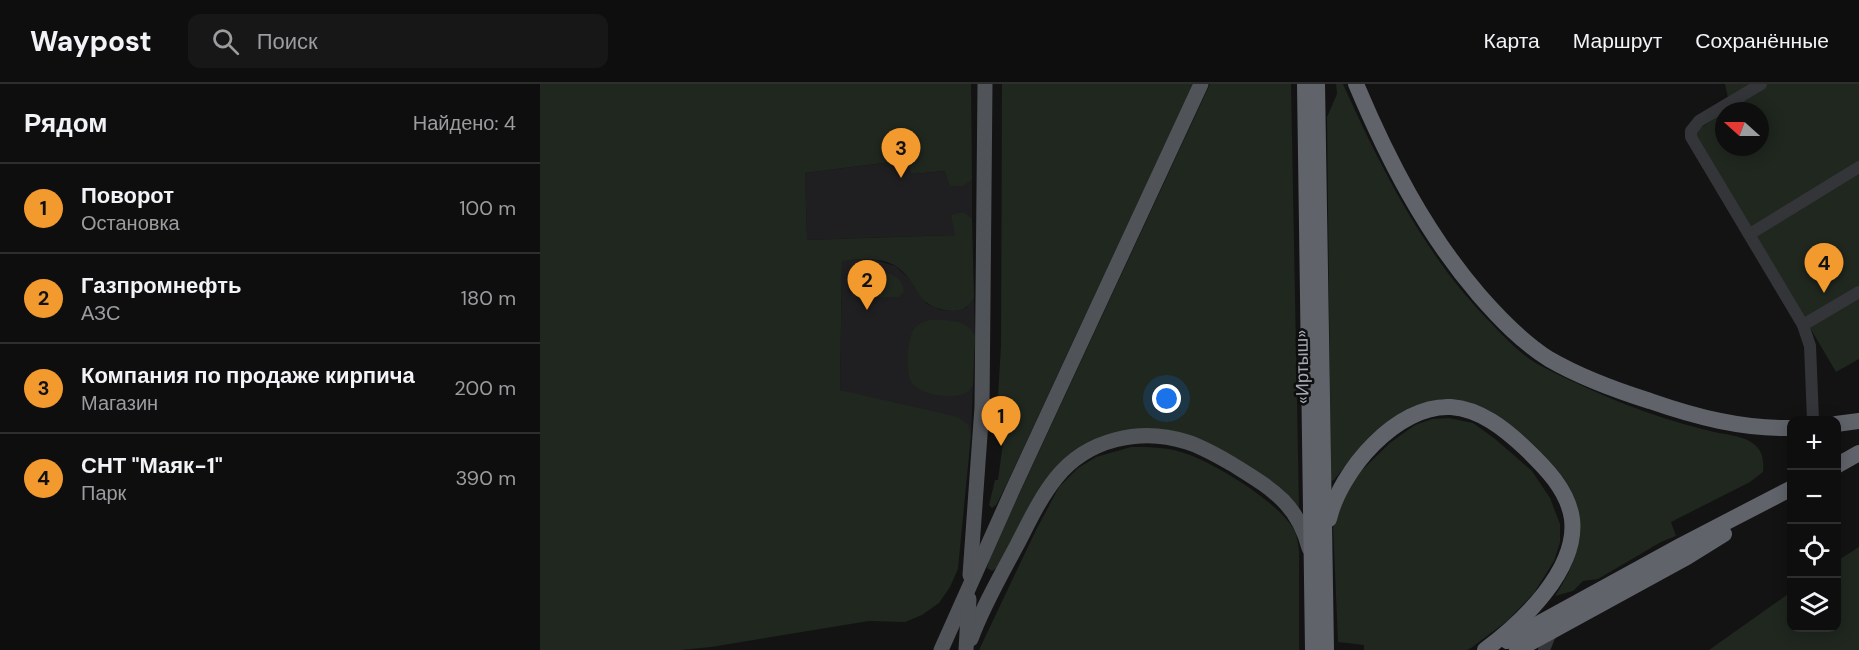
<!DOCTYPE html>
<html lang="ru">
<meta charset="utf-8">
<style>
body{margin:0;font-family:"DM Sans",sans-serif;background:#171718;color:#f1f3f6}
.controls{position:absolute;right:18px;bottom:18px;display:grid;overflow:hidden;border-radius:12px;box-shadow:0 3px 15px #0003}
.controls button{width:54px;height:54px;display:grid;place-items:center;padding:0;border:0;border-bottom:2px solid #2e2e2f;background:#0e0e0f;color:#f1f3f6;font:30px sans-serif}
.compass{position:absolute;left:1175px;top:18px;width:54px;height:54px;border-radius:50%;background:#0e0e0f;box-shadow:0 3px 15px #0003;rotate:291deg}
.you{position:absolute;left:627px;top:315px;width:21px;height:21px;margin:-15px;border:4px solid #fff;border-radius:50%;background:#1a73e8;box-shadow:0 0 0 9px #1a73e833}
.badge{display:grid;place-items:center;width:39px;height:39px;border-radius:50%;background:#f29a2d;color:#111;font-size:20px;font-weight:700}
.pin{position:absolute;translate:-50% -50px;filter:drop-shadow(0 2px 3px #0008)}
.pin::after{content:'';position:absolute;top:32px;width:21px;height:18px;background:inherit;clip-path:polygon(0 0,100% 0,50% 100%)}
.list{margin:0;padding:0;list-style:none}
h2{display:flex;justify-content:space-between;align-items:center;height:78px;margin:0;padding:0 24px;font-size:26px}
h2 small{font-size:20px;font-weight:400;color:#9b9c9e}
.list li{display:grid;grid-template-columns:39px 1fr auto;gap:18px;align-items:center;box-sizing:border-box;height:90px;padding:0 24px;border-top:2px solid #2e2e2f}
.list b{display:block;font-size:22px;white-space:nowrap}
.list p{margin:0;font-size:20px;white-space:nowrap;color:#9b9c9e}
.list em{font-size:20px;font-style:normal;color:#9b9c9e}
.icon{flex:none;width:33px;height:33px;fill:none;stroke:currentColor;stroke-width:2;stroke-linecap:round;stroke-linejoin:round}
.map{position:relative;flex:none;width:1319px;height:566px;overflow:hidden}
header{display:flex;align-items:center;gap:36px;box-sizing:border-box;height:84px;padding:0 30px;background:#0e0e0f;border-bottom:2px solid #2e2e2f}
header strong{font-size:28px}
nav{display:flex;gap:33px;margin-inline-start:auto;font-size:21px}
.search{width:420px;height:54px;background:#171718;display:flex;align-items:center;gap:15px;box-sizing:border-box;padding:0 21px;border-radius:12px;color:#9b9c9e;font-size:22px}
main{display:flex}
aside{flex:1;background:#0e0e0f}
.map>svg:first-child{display:block}
.built{fill:#1f1f21}
.green{fill:#1f271f}
.lines{fill:none;stroke-linecap:round;stroke-linejoin:round}
.minor{stroke:#343539;stroke-width:12}
.major{stroke:#505358;stroke-width:15}
.highway{stroke:#60646a;stroke-width:16}
.labels{text-anchor:middle;stroke-width:5;stroke-linejoin:round;paint-order:stroke}
.street-label{font-size:18px;fill:#a4abb5;stroke:#0e0e0f}
</style>
<header>
<strong>Waypost</strong>
<div class="search"><svg class="icon" aria-label="search" viewBox="0 0 24 24"><circle cx="10" cy="10" r="6"/><path d="M15 15l6 6"/></svg>Поиск</div>
<nav><a>Карта</a><a>Маршрут</a><a>Сохранённые</a></nav>
</header>
<main>
<aside>
<h2>Рядом<small>Найдено: 4</small></h2>
<ul class="list">
<li><span class="badge">1</span><div><b>Поворот</b><p>Остановка</p></div><em>100 m</em></li>
<li><span class="badge">2</span><div><b>Газпромнефть</b><p>АЗС</p></div><em>180 m</em></li>
<li><span class="badge">3</span><div><b>Компания по продаже кирпича</b><p>Магазин</p></div><em>200 m</em></li>
<li><span class="badge">4</span><div><b>СНТ &quot;Маяк-1&quot;</b><p>Парк</p></div><em>390 m</em></li>
</ul>
</aside>
<div class="map">
<svg width="1319" height="566" viewBox="0 0 1319 566">
<rect width="100%" height="100%" fill="#131314"/>
<g class="built">
<path d="M368,76L371,90L406,87L424,102L432,96V134L424,128L415,151L267,156L265,89Z"/>
<path d="M302,176H335L355,182L372,197L387,220L401,226L416,227L426,224L434,213L435,252L431,351L427,341L300,306Z"/>
</g>
<g class="green">
<path d="M0,0H431L432,96L424,102H410L405,87L371,90L367,76L265,89L267,156L415,151L411,131L424,128L432,134L434,213C429,223 423,227 412,227C372,223 383,201 357,183C343,173 318,175 302,177L300,306L418,333L428,341L431,351L418,485L410,503L399,519L382,531L365,538L329,537L171,563L141,566H0Z"/>
<path d="M462,0H653L462,410L456,421L452,424L449,421L455,396H458L463,359L458,356L456,348L461,261Z"/>
<path d="M670,0H751L759,424L755,425L657,355L539,365L457,484L452,487L447,484L450,473Z"/>
<path d="M796,0H803C842,86 885,173 953,241C967,256 982,272 1001,282C1054,309 1111,333 1170,347C1185,351 1205,351 1216,362C1223,368 1224,379 1223,388L1210,398L1131,438L1136,452L1121,458L1058,495L1043,497L1033,507L1015,512C1034,482 1042,462 1038,426L933,320L902,315L869,325L816,369L794,396L791,397L787,33L797,10Z"/>
<path d="M1185,0H1319V275L1296,288L1155,48L1184,28V63H1220V27H1186L1188,14Z"/>
<path d="M334,187C347,187 363,192 364,208L359,213H312C313,199 321,192 334,187Z"/>
<path d="M390,236C407,236 427,234 435,252L433,301C431,305 429,308 424,310C411,315 380,311 372,299C365,289 367,255 374,245C378,240 383,238 390,236Z"/>
<path d="M909,334L933,339L954,354L992,387L1010,414L1020,440V458L1014,477L994,509L967,537L931,564L927,566H824V561L798,558L793,442L802,414L819,389L851,358L875,341L892,335Z"/>
<path d="M591,363C608,363 625,363 641,368C672,377 733,415 751,441C757,449 758,458 759,467V566H439L495,448L519,403L538,384L556,373Z"/>
<path d="M1319,463V566H1169L1251,508L1252,544H1296L1297,477Z"/>
</g>
<g class="lines">
<g class="minor">
<path d="M1221,0L1159,37L1151,47V53L1263,241L1270,262L1273,336"/>
<path d="M1210,150L1319,83"/>
<path d="M1263,241L1319,208"/>
<path d="M1004,566L1009,553L1014,546"/>
</g>
<g class="major">
<path d="M430,491L442,323L445,0"/>
<path d="M431,555C443,522 461,491 477,461C489,438 500,414 516,394C547,355 600,343 647,358C663,363 678,372 692,380C730,404 757,418 769,464"/>
<path d="M401,566L473,405L661,0"/>
<path d="M426,566L429,515"/>
</g>
<g class="highway">
<path d="M765,0L773,566"/>
<path d="M777,0L786,566"/>
<path d="M816,0C848,76 885,148 939,211C960,235 982,258 1009,275C1040,293 1075,306 1110,317C1156,333 1202,345 1252,344"/>
<path d="M1296,340L1319,337"/>
<path d="M1296,382L1319,369"/>
<path d="M789,435C800,387 857,320 911,323C940,325 965,345 985,364C1005,383 1028,406 1032,435C1038,486 982,538 945,566"/>
<path d="M967,557L1142,461L1252,404"/>
<path d="M977,566L1147,473L1184,450"/>
</g>
</g>
<g class="labels">
<g class="street-label">
<text transform="translate(762 283) rotate(-91)" y="6">«Иртыш»</text>
</g>
</g>
</svg>
<div class="controls">
<button>+</button>
<button>−</button>
<button><svg class="icon" aria-label="locate" viewBox="0 0 24 24"><circle cx="12" cy="12" r="6"/><path d="M12 2v4M12 18v4M2 12h4M18 12h4"/></svg></button>
<button><svg class="icon" aria-label="layers" viewBox="0 0 24 24"><path d="M12 4l9 5-9 5-9-5zM3 14l9 5 9-5"/></svg></button>
</div>
<svg class="compass" viewBox="-18 -18 36 36"><path d="M0-13l5 13h-10z" fill="#e53935"/><path d="M0 13l5-13h-10z" fill="#9b9c9e"/></svg>
<div class="you"></div>
<div class="pin badge" style="left:461px;top:362px">1</div>
<div class="pin badge" style="left:327px;top:226px">2</div>
<div class="pin badge" style="left:361px;top:94px">3</div>
<div class="pin badge" style="left:1284px;top:209px">4</div>
</div>
</main>
